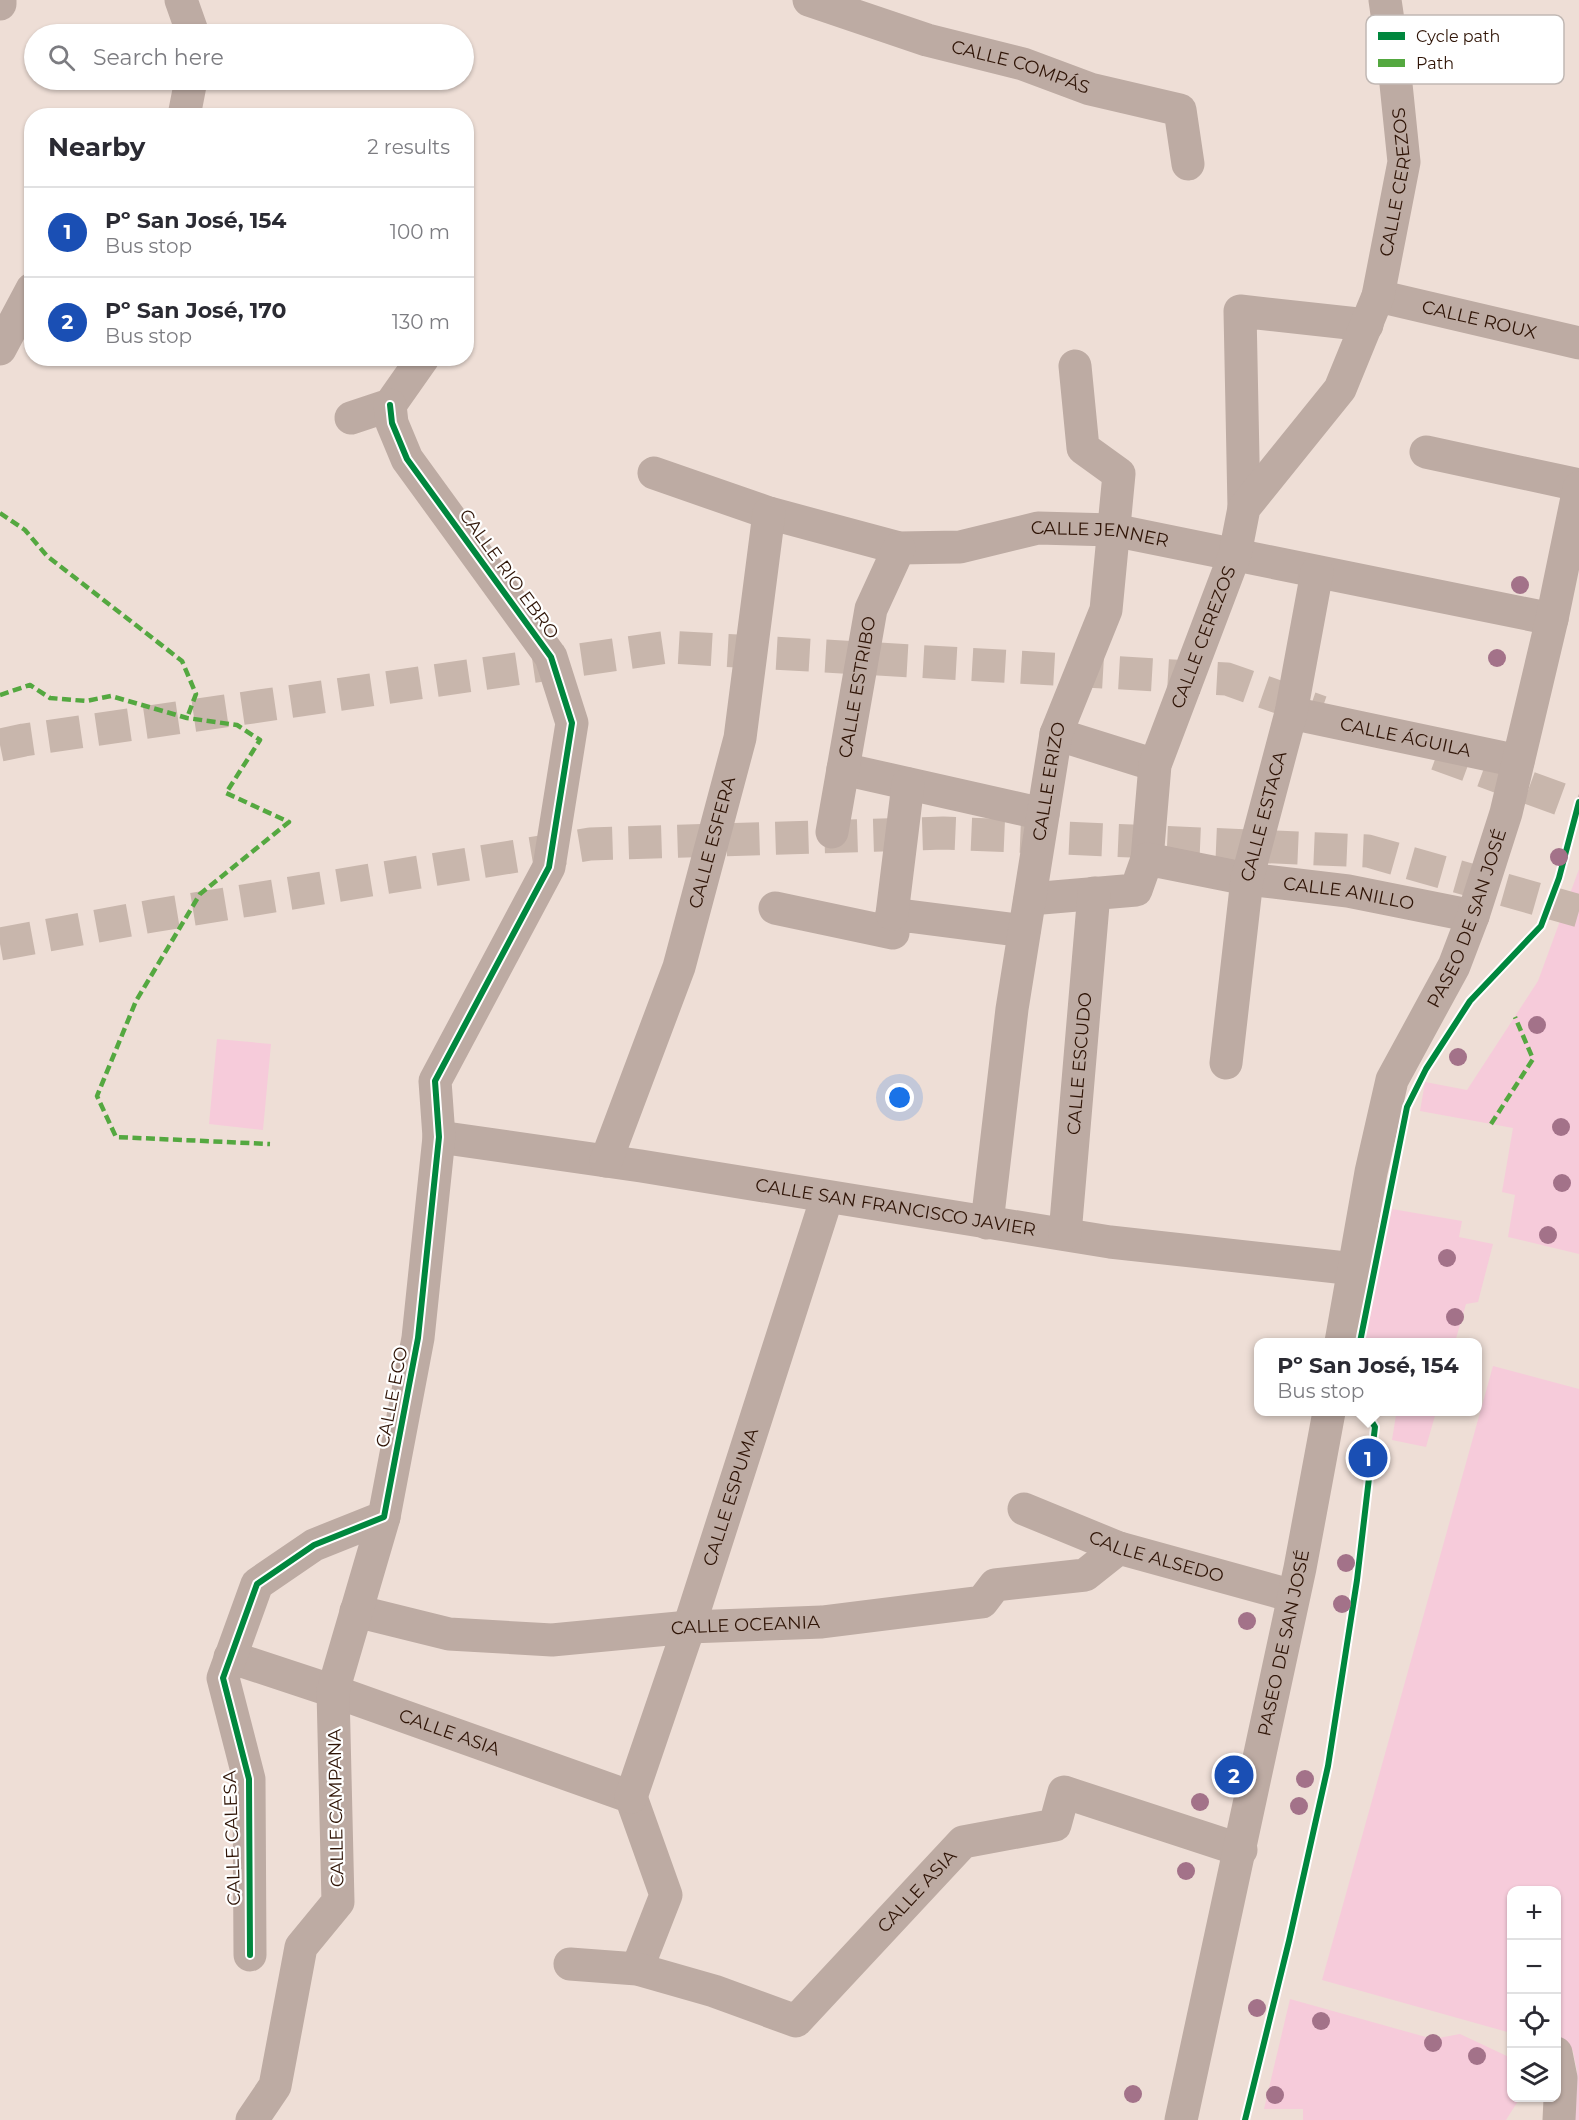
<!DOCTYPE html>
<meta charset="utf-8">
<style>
body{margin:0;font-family:Montserrat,sans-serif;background:#f7f7f7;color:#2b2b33}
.controls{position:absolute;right:18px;bottom:18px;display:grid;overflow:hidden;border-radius:12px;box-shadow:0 2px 4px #0004}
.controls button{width:54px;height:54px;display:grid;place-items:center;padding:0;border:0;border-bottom:2px solid #e1e1e2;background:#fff;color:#2b2b33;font:30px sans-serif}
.you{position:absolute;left:900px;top:1098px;width:21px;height:21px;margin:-15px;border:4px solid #fff;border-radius:50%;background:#1a73e8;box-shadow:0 0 0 9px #1a73e833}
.badge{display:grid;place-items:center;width:39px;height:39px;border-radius:50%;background:#0f766e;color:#fff;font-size:20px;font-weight:700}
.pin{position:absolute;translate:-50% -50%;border:3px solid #fff;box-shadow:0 2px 6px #0006}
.popup{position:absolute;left:1254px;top:1338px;width:228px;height:78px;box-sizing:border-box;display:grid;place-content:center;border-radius:12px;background:#fff;filter:drop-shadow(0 2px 4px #0005);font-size:20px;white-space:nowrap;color:#7c7c81}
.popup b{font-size:22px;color:#2b2b33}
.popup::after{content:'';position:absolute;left:50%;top:100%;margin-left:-12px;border:12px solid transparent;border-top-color:#fff}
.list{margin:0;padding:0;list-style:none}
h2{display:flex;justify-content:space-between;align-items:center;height:78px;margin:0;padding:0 24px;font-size:26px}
h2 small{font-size:20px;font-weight:400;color:#7c7c81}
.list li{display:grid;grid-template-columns:39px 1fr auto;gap:18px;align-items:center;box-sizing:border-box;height:90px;padding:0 24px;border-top:2px solid #e1e1e2}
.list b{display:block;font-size:22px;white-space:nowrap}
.list p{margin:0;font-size:20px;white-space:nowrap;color:#7c7c81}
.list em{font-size:20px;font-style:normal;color:#7c7c81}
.icon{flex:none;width:33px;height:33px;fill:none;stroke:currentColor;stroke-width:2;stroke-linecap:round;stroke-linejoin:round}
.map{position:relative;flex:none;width:1579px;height:2120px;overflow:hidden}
.search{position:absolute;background:#fff;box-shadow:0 2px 4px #0004;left:24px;top:24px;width:450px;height:66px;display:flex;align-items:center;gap:15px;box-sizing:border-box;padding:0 21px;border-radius:33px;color:#7c7c81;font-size:22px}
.panel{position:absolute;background:#fff;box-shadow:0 2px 4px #0004;left:24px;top:108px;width:450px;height:258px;border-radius:24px}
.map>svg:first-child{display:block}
.green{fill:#f6cbda}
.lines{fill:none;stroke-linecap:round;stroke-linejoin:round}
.highway-tunnel{stroke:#c8b6ac;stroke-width:33;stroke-dasharray:33 16;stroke-linecap:butt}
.minor{stroke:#bdaba3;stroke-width:33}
.quiet{stroke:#54a840;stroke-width:4.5;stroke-dasharray:9 4.5;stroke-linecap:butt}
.cycleway-casing{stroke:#fff;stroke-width:10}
.cycleway{stroke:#00873e;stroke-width:6}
.tree{fill:#a37289}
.labels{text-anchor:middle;stroke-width:4.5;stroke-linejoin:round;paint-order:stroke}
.street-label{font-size:18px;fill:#2f1406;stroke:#fff}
.key{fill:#fff;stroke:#c1b8b4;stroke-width:1.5}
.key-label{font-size:16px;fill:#2f1406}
</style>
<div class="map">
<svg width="1579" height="2120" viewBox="0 0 1579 2120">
<rect width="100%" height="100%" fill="#eeded6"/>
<g class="green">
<path d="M1579,869V1254L1508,1237L1515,1195L1502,1192L1513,1128L1420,1111L1425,1082L1467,1090L1538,981Z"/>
<path d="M217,1039L271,1044L263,1130L209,1124Z"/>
<path d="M1392,1209L1462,1221L1459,1237L1493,1244L1478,1302L1466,1304L1455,1342H1365Z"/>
<path d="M1493,1366L1579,1389V2120H1571L1577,2071L1573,2051L1557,2046L1556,1890H1512L1511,2033L1322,1980Z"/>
<path d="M1382,1412H1436L1426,1447L1392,1440L1396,1415Z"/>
<path d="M1290,1999L1433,2039L1460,2034L1511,2058L1512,2098H1520L1506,2120H1303V2109H1264Z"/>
</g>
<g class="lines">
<g class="highway-tunnel">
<path d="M0,745L24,740L668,647L1227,679L1321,712"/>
<path d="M1437,754L1579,806"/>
<path d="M0,944L152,916L590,844L943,833L1368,851L1579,911"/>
</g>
<g class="minor">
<path d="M181,0L193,34"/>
<path id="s1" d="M809,0L927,40L1023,64L1090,89L1180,110L1188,164"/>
<path d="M0,4V0"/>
<path d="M184,116L191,80"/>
<path id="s2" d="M1378,296L1579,343"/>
<path d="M0,349L32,289"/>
<path d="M351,418L390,405L423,358"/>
<path d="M1426,452L1579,485"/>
<path id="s3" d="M654,473L769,513L899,548L960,547L1038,528L1113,530L1552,619"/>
<path d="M1244,508L1240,311L1367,325"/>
<path id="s4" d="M1291,713L1518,761"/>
<path d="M1056,734L1155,765"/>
<path d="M843,769L1043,814"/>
<path id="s5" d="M832,832L871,609L899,548"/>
<path id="s6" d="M1147,859L1155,765L1235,554L1244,508L1340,389L1378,296L1404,162L1393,55L1385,0"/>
<path id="s7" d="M1030,899L1136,890L1147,859L1247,879L1348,891L1473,916"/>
<path d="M775,908L893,933L892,914L1024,931"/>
<path d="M892,914L908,784"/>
<path id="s8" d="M1226,1063L1247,879L1291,713L1317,572"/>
<path id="s9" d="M439,1137L641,1166L1110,1242L1355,1269"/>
<path id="s10" d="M606,1161L679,967L740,738L769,513"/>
<path id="s11" d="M987,1223L1012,1009L1056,734L1106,610L1119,474L1083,448L1075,366"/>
<path id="s12" d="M1065,1234L1094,893"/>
<path id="s13" d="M1341,1342L1371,1172L1392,1080L1454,966L1473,916L1506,813L1552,619L1579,488"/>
<path id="s14" d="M1024,1509L1119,1548L1293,1596"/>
<path id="s15" d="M356,1611L449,1634L552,1640L689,1627L822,1622L982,1602L995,1585L1085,1575L1119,1548"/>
<path id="s16" d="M230,1657L333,1691L631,1797L666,1895L637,1969"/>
<path id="s17" d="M631,1797L689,1627L827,1197"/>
<path d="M250,1955L249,1779L223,1678L257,1584L314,1545L384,1517L418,1338L439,1137L435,1081L549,867L572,723L551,657L407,459L392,423L390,405"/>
<path id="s18" d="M570,1964L637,1969L714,1991L796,2021L963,1842L1055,1825L1064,1792L1241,1850"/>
<path d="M1556,2053L1561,2078L1559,2120"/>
<path d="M252,2120L275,2086L301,1947L338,1902L333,1691L384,1517"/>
<path id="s19" d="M1181,2120L1300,1568L1329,1412"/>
</g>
<g class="quiet">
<path d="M0,513L25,530L47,556L182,661L196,694L187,718"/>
<path d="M0,695L30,685L50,698L86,701L111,696L187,718L237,725L260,740L226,793L289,822L200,894L136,1001L97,1096L116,1137L270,1144"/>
<path d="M1491,1124L1533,1059L1515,1017"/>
</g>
<defs>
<g id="cycleway">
<path d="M1360,1342L1407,1107L1426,1069L1470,1001L1541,926L1559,878L1579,802"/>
<path d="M250,1955L249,1779L223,1678L257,1584L314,1545L384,1517L418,1338L439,1137L435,1081L549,867L572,723L551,657L407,459L392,423L390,405"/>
<path d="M1245,2120L1289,1941L1328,1766L1357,1580L1375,1427L1366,1412"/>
</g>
</defs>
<use href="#cycleway" class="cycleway-casing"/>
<use href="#cycleway" class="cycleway"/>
</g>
<g class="tree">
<circle cx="1520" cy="585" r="9"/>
<circle cx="1497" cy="658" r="9"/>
<circle cx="1559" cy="857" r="9"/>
<circle cx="1537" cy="1025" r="9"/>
<circle cx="1458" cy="1057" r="9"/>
<circle cx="1561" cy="1127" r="9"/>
<circle cx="1562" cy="1183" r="9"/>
<circle cx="1548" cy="1235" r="9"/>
<circle cx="1447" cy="1258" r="9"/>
<circle cx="1455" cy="1317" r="9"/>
<circle cx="1346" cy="1563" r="9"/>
<circle cx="1342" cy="1604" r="9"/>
<circle cx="1247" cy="1621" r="9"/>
<circle cx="1305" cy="1779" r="9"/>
<circle cx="1200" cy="1802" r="9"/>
<circle cx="1299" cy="1806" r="9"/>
<circle cx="1186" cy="1871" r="9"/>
<circle cx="1257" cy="2008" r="9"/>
<circle cx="1321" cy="2021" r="9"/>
<circle cx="1433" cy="2043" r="9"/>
<circle cx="1477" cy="2056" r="9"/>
<circle cx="1133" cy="2094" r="9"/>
<circle cx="1275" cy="2095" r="9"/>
</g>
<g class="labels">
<g class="street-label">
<text dy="6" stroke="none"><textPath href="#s1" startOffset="222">CALLE COMPÁS</textPath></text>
<text dy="6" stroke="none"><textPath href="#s6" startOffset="736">CALLE CEREZOS</textPath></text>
<text dy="6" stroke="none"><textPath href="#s2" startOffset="104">CALLE ROUX</textPath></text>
<text dy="6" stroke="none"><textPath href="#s3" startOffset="460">CALLE JENNER</textPath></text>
<text transform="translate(509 574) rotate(54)" y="6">CALLE RIO EBRO</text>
<text dy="6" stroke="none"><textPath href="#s6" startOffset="231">CALLE CEREZOS</textPath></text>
<text dy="6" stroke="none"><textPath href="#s5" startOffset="147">CALLE ESTRIBO</textPath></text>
<text dy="6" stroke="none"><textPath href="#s4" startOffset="117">CALLE ÁGUILA</textPath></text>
<text dy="6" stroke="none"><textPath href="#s11" startOffset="446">CALLE ERIZO</textPath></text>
<text dy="6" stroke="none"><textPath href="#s8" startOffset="250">CALLE ESTACA</textPath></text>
<text dy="6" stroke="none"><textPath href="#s10" startOffset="336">CALLE ESFERA</textPath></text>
<text dy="6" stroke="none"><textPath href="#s7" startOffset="344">CALLE ANILLO</textPath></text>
<text dy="6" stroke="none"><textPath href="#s13" startOffset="446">PASEO DE SAN JOSÉ</textPath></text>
<text dy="6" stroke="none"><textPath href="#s12" startOffset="171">CALLE ESCUDO</textPath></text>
<text dy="6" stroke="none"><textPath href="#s9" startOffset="462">CALLE SAN FRANCISCO JAVIER</textPath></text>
<text transform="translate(392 1397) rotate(-79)" y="6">CALLE ECO</text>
<text dy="6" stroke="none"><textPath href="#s17" startOffset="316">CALLE ESPUMA</textPath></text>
<text dy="6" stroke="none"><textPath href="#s14" startOffset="141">CALLE ALSEDO</textPath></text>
<text dy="6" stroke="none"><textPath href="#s15" startOffset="393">CALLE OCEANIA</textPath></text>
<text dy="6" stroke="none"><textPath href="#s19" startOffset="488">PASEO DE SAN JOSÉ</textPath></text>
<text dy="6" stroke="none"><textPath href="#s16" startOffset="232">CALLE ASIA</textPath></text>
<text transform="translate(336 1808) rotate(-91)" y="6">CALLE CAMPANA</text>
<text transform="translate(232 1838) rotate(-92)" y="6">CALLE CALESA</text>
<text dy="6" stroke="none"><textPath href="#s18" startOffset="412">CALLE ASIA</textPath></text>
</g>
</g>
<rect x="1366" y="15" width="198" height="69" rx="9" class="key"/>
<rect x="1378" y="32" width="27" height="8" fill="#00873e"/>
<rect x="1378" y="59" width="27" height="8" fill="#54a840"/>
<g class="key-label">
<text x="1416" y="42">Cycle path</text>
<text x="1416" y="69">Path</text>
</g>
</svg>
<div class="controls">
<button>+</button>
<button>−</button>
<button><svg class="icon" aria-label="locate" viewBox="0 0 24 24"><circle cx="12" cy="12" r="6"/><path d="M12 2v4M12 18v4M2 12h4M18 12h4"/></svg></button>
<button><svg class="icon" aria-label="layers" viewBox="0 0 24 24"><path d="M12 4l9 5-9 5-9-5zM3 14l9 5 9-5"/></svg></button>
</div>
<div class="you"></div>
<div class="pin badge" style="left:1368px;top:1458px;background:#1a4fb4">1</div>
<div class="popup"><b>Pº San José, 154</b>Bus stop</div>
<div class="pin badge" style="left:1234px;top:1775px;background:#1a4fb4">2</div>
<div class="search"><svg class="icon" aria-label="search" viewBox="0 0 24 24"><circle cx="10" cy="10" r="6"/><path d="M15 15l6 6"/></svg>Search here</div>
<section class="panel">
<h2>Nearby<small>2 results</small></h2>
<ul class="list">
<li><span class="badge" style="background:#1a4fb4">1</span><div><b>Pº San José, 154</b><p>Bus stop</p></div><em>100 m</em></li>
<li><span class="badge" style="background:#1a4fb4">2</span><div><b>Pº San José, 170</b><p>Bus stop</p></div><em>130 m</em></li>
</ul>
</section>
</div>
